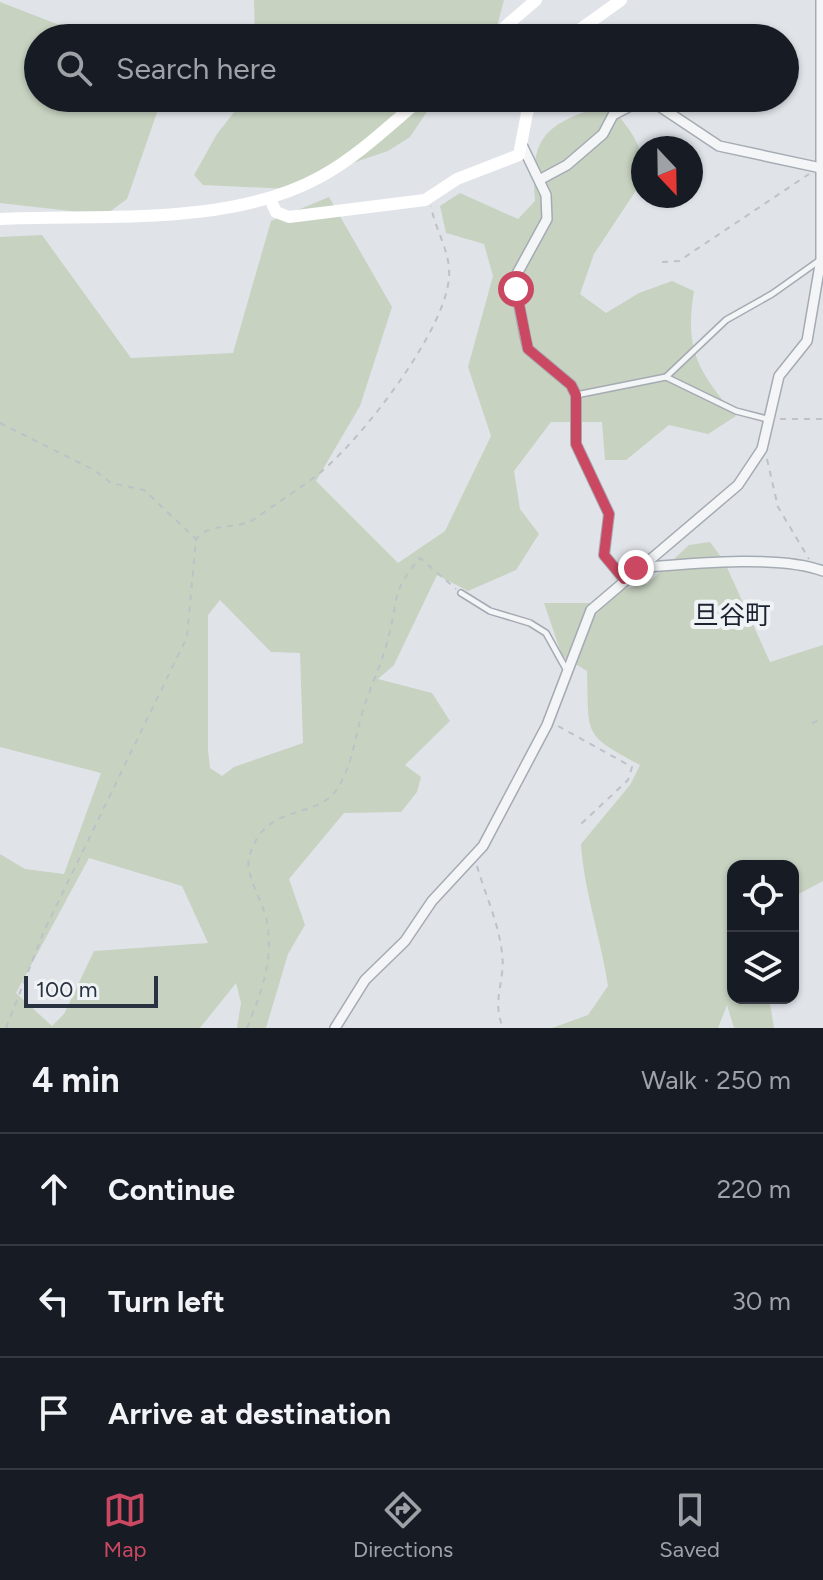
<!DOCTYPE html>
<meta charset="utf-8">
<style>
body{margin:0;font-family:Figtree,"Noto Sans JP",sans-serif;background:#20242c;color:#f1f3f6}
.controls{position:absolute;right:24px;bottom:24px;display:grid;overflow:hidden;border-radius:16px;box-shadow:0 2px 6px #0004}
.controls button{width:72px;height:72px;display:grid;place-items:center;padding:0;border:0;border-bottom:2px solid #363941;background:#171b24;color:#f1f3f6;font:40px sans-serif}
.compass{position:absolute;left:631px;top:136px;width:72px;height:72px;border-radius:50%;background:#171b24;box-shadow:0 2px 6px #0004;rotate:158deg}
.scale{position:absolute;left:24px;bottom:20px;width:134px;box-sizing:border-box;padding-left:8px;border:4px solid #293240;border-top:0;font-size:22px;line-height:28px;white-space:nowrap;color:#293240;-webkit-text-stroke:6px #f0f3f6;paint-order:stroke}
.stop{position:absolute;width:24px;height:24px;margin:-18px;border:6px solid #cb4862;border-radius:50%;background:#fff}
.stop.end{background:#cb4862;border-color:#fff;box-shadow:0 2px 8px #0008}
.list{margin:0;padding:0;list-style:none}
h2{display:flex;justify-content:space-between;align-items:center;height:104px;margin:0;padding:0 32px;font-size:34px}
h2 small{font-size:26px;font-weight:400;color:#9ea1a6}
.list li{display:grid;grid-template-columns:52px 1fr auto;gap:24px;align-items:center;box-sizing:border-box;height:112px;padding:0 32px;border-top:2px solid #363941}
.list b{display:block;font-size:30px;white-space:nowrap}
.list em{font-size:26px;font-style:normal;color:#9ea1a6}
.icon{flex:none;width:44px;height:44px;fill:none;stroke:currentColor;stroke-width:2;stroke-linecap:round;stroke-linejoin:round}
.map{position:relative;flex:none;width:823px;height:1028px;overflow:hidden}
.search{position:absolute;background:#171b24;box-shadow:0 2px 6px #0004;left:24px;right:24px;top:24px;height:88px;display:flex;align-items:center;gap:20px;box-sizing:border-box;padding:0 28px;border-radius:44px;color:#9ea1a6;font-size:30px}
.sheet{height:440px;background:#171b24}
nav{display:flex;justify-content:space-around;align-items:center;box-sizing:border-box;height:112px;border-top:2px solid #363941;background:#171b24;font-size:22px;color:#9ea1a6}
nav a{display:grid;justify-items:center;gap:4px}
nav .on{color:#cb4862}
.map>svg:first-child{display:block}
.green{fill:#c7d2c1;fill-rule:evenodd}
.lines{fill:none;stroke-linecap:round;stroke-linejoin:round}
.lane-casing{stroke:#a5abb3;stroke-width:8}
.street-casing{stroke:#a5abb3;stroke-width:12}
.path{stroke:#bec2c7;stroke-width:2;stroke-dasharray:6 6;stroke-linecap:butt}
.lane{stroke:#f3f5f7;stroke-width:5}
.street{stroke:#f3f5f7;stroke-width:9}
.secondary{stroke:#fff;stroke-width:12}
.route{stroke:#cb4862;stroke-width:10}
.labels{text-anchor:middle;stroke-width:8;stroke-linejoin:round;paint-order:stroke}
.neighbourhood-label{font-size:26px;fill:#1b2331;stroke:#f0f3f6}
</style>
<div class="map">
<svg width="823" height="1028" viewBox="0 0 823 1028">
<rect width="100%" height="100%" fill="#e0e4e9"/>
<g class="green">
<path d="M254,0H504L496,30L489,38H255Z"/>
<path d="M0,2L93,38H38V98H162L127,199L105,215L0,203Z"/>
<path d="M245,98H436L410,137L388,151L326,172L290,189L203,185L194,175L217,134Z"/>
<path d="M609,103C630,132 651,149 639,186L594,254L580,294L606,313L639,293L672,281L694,291C684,351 699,372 736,416L708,434L669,425L626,460H605L602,422H551L514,471L520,509L539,534L516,570L468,591L437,575L394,665L378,679L432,693L450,721L405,765L421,777L417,792L401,812L344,813L289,879L305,925L288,954L266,1028H237L241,1003L236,983L200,1028H0V854L25,869L64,874L101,773L0,747V237L42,235L131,358L233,353L271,221L329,197L392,307L360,406L316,481L398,563L445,531L491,436L468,367L493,276L484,244L446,233L440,206L460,193L518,219L535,201C529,131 549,124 609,103ZM220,600L271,652L300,653L303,743L234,767L222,776L210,768L208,750V615ZM89,858L182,886L208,943L94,951L64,1014L52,1026L16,993Z"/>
<path d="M710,542L724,561L770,662L823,645V881L793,897V866H733V998H769L774,1028H734L727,1005L718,1028H552L588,1015L608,986C601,938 584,892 581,844L630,785L640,765C582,734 589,736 587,671L562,656L544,603H595L614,591L647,584L689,545Z"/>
</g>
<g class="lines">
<defs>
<g id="lane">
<path d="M666,377L736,411L767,419"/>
<path d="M576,395L666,377L726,320L772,294L820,260"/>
<path d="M461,593L490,611L530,623L546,633L566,669"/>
</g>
<g id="street">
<path d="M647,98L719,146L821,168"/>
<path d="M523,147L546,195L547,219L518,272L516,289L525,336L528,349L571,385L576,395V444L609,514L604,555L624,579"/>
<path d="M541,179L567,165L603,134L613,115L646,98"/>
<path d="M636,568C685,564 778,554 823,571"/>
<path d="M335,1028L365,980L405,941L432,901L483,846L547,725L591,610L738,485L762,449L779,376L807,341L821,259V0"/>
</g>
</defs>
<use href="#lane" class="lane-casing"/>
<use href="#street" class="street-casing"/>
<g class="path">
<path d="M662,262L679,261L809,174"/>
<path d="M780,419H823"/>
<path d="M0,423L94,470L111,483L144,490L197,540"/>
<path d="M767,459L778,507L809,559"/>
<path d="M812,723L823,719"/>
<path d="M558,726L632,767L628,780L581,824"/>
<path d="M477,866C485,894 499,924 502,953C506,981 491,999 503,1028"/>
<path d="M6,1028L44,931L187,637L196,539C210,521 238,531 256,518C283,498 311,483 334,460C371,425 446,328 449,277C451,252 435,230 431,206"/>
<path d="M247,1028C261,993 274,960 267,922C264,903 245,876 249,858C264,799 318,823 339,786C353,762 355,736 363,710C371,685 383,661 389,635C399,596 391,592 420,558L456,589"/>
</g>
<use href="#lane" class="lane"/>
<use href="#street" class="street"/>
<g class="secondary">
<path d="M492,38L536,0"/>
<path d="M568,38L621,0"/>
<path d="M270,199L276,212L289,217L425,200L457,179L519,155L527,113L534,98"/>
<path d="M0,219C102,214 229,227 320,177C357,157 390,125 422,98"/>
</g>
</g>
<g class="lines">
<path class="route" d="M516,289L528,349L571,385L576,395V444L609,514L604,555L624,579L636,568"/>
</g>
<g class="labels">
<g class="neighbourhood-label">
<text x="732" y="624">旦谷町</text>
</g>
</g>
</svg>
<div class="controls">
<button><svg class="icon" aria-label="locate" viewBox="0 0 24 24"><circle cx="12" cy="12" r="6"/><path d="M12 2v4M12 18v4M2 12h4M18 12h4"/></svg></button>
<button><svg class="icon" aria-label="layers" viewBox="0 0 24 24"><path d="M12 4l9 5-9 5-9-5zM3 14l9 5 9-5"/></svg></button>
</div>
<svg class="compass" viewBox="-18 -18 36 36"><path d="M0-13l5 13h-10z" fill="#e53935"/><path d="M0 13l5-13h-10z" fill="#9ea1a6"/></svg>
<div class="scale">100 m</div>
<div class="stop" style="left:516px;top:289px"></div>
<div class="stop end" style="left:636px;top:568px"></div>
<div class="search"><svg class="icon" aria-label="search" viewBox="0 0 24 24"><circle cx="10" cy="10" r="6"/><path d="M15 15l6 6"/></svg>Search here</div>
</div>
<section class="sheet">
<h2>4 min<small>Walk · 250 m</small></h2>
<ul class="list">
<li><svg class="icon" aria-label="ahead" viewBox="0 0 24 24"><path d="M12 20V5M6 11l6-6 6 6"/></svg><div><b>Continue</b></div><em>220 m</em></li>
<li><svg class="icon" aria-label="left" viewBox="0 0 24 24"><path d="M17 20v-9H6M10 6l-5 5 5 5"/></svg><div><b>Turn left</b></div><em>30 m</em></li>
<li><svg class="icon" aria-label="arrive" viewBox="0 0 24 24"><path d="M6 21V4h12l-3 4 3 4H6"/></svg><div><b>Arrive at destination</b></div></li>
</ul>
</section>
<nav>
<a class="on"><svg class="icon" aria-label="map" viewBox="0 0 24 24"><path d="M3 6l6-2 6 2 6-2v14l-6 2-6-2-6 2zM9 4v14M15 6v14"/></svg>Map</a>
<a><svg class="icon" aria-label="directions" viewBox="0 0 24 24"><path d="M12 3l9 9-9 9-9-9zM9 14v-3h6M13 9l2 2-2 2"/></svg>Directions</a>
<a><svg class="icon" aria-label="saved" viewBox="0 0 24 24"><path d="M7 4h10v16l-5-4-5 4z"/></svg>Saved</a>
</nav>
